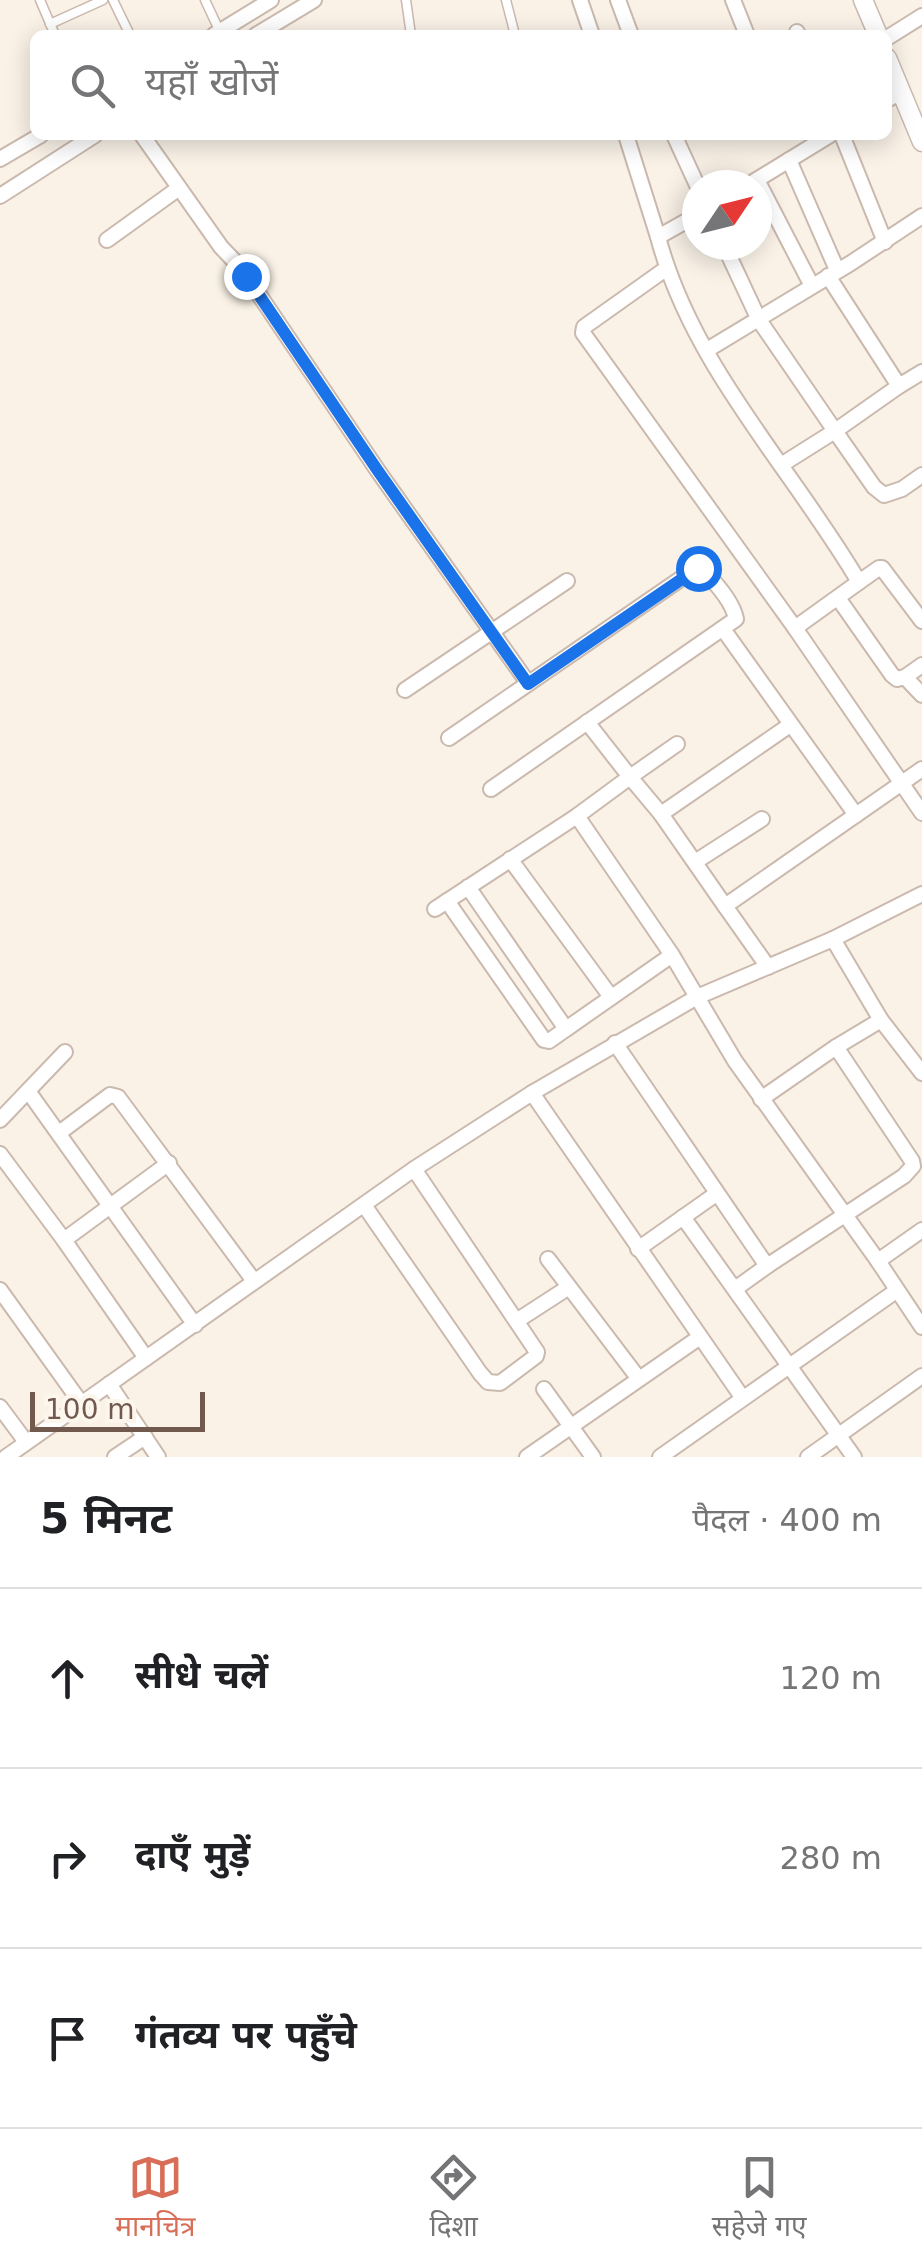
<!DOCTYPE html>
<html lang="hi">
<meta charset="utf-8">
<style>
body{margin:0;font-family:"DejaVu Sans","Noto Sans Devanagari",sans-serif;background:#f2f2f2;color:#202124}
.compass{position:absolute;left:682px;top:170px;width:90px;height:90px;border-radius:50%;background:#fff;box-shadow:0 5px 25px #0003;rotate:55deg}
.scale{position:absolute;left:30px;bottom:25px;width:175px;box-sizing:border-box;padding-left:10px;border:5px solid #71594e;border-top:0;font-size:28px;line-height:35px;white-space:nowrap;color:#71594e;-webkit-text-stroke:8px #fdf6ed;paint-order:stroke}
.stop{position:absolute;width:30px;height:30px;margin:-22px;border:8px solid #1a73e8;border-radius:50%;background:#fff}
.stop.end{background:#1a73e8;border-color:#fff;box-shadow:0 2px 10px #0008}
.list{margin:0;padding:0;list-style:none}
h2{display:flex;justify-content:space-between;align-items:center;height:130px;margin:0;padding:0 40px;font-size:42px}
h2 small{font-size:32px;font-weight:400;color:#757577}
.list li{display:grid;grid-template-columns:65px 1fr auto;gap:30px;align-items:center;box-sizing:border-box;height:180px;padding:0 40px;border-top:2px solid #e0e0e0}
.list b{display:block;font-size:38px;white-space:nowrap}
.list em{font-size:32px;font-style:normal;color:#757577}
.icon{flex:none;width:55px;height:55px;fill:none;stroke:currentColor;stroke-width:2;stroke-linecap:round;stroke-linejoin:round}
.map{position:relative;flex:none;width:922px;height:1457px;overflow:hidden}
.search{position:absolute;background:#fff;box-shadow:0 5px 25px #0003;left:30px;right:30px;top:30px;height:110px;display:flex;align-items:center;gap:25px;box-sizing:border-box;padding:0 35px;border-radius:15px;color:#757577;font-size:38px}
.sheet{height:670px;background:#fff}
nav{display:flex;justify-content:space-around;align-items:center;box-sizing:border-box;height:140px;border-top:2px solid #e0e0e0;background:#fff;font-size:28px;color:#757577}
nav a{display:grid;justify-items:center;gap:5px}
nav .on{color:#d86e58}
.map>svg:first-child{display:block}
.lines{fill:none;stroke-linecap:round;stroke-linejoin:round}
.service-casing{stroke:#cbb9ae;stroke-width:11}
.minor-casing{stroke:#cbb9ae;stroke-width:18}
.tertiary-casing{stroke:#cbb9ae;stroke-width:21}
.service{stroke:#fff;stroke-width:8}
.minor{stroke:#fff;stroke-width:14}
.tertiary{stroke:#fff;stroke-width:18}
.route{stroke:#1a73e8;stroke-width:12}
</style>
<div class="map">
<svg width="922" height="1457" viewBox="0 0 922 1457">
<rect width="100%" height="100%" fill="#faf2e7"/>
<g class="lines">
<defs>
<g id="service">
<path d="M40,0L55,35"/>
<path d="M113,0L130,35"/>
<path d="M205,0L220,32"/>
<path d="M406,0L411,35"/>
<path d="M506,0L515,35"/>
<path d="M50,24L103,0"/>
</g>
<g id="minor">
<path d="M580,0L592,35"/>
<path d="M618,0L631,35"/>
<path d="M733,0L747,35"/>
<path d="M797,32L798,35"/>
<path d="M214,35L271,0"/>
<path d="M256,35L314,0"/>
<path d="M887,38L922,16"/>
<path d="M887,100L901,92"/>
<path d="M142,135L221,247L241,268L378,471L528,683"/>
<path d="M626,135L658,237L697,215"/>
<path d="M674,135L697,185"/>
<path d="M842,135L885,242"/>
<path d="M0,159L41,135"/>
<path d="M789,160L837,270"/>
<path d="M757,180L812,286"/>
<path d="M750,184L830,135"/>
<path d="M0,196L95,135"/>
<path d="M658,237C693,368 792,468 859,582L795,628L922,813"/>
<path d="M107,240L179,188"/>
<path d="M724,245L759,320L835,431L899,386L828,276"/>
<path d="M667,268L584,327L583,333L795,628"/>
<path d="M707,350L851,263L922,216"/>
<path d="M899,386L922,372"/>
<path d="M781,465L835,431L874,487L884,495L902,489L922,475"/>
<path d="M859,582L879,568H882L922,621"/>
<path d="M838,598L892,675L897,679L905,677L922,695"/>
<path d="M723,629L856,815"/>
<path d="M905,677L922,665"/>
<path d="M405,690L567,581"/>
<path d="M587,722L630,777L677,744"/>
<path d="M449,738L695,569H702C715,582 733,602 736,619L491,789"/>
<path d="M661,814L790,725"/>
<path d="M577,816L672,955L735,1061L878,1261L922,1327"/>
<path d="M510,859L611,997"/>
<path d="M695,862L762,819"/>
<path d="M468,887L566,1029L672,955"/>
<path d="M447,901L544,1040L549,1041L566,1029"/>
<path d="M725,906L768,967"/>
<path d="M435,909L577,816L630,777L661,814L725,906L922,769"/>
<path d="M833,939L881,1020L922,1073"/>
<path d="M615,1043L767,1266L904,1176L913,1166L912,1161L836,1047"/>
<path d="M28,1091L195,1325"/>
<path d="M532,1093L742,1397"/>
<path d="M761,1099L836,1047L881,1020"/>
<path d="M0,1120L65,1052"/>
<path d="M59,1133L110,1095L118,1097L254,1281"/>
<path d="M0,1154L64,1240L169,1163"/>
<path d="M364,1205L480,1373L488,1382L500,1383L536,1356L537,1352L414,1169"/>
<path d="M683,1217L854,1457"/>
<path d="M64,1240L146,1358"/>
<path d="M638,1249L716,1194"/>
<path d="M548,1259L639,1379"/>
<path d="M878,1261L922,1230"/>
<path d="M735,1289L767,1266"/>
<path d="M0,1290L81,1403"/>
<path d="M518,1320L569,1287"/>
<path d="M109,1384L158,1457"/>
<path d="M544,1389L593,1457"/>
<path d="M0,1407L26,1442"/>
<path d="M6,1457L414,1169L532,1093L697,997L833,939L922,894"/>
<path d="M115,1457L145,1437"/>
<path d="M527,1457L700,1337"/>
<path d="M660,1457L896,1291"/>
<path d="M808,1457L922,1376"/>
</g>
<g id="tertiary">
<path d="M863,0L878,35"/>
<path d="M887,58L922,142"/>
</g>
</defs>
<use href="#service" class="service-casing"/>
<use href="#minor" class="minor-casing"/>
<use href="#tertiary" class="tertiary-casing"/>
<use href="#service" class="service"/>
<use href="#minor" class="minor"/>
<use href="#tertiary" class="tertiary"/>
</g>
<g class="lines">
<path class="route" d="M246,276L378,471L528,684L698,568"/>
</g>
</svg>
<svg class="compass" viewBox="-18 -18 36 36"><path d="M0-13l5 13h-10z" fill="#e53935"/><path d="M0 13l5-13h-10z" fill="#757577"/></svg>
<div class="scale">100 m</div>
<div class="stop" style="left:698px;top:568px"></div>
<div class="stop end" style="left:246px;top:276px"></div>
<div class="search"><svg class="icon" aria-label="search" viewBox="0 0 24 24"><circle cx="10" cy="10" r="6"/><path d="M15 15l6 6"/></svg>यहाँ खोजें</div>
</div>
<section class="sheet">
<h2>5 मिनट<small>पैदल · 400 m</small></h2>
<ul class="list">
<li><svg class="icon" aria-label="ahead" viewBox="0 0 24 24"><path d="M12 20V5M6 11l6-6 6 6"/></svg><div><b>सीधे चलें</b></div><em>120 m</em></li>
<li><svg class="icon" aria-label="right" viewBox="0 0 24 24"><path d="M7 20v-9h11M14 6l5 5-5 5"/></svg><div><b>दाएँ मुड़ें</b></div><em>280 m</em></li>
<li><svg class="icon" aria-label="arrive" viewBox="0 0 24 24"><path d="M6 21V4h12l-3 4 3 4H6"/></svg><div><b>गंतव्य पर पहुँचे</b></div></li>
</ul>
</section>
<nav>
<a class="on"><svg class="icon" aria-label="map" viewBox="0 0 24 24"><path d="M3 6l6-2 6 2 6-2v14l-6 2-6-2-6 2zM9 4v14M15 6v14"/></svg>मानचित्र</a>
<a><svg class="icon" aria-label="directions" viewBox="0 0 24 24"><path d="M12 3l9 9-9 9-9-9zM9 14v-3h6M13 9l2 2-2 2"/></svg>दिशा</a>
<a><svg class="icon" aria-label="saved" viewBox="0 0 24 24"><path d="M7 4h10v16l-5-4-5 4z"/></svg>सहेजे गए</a>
</nav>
